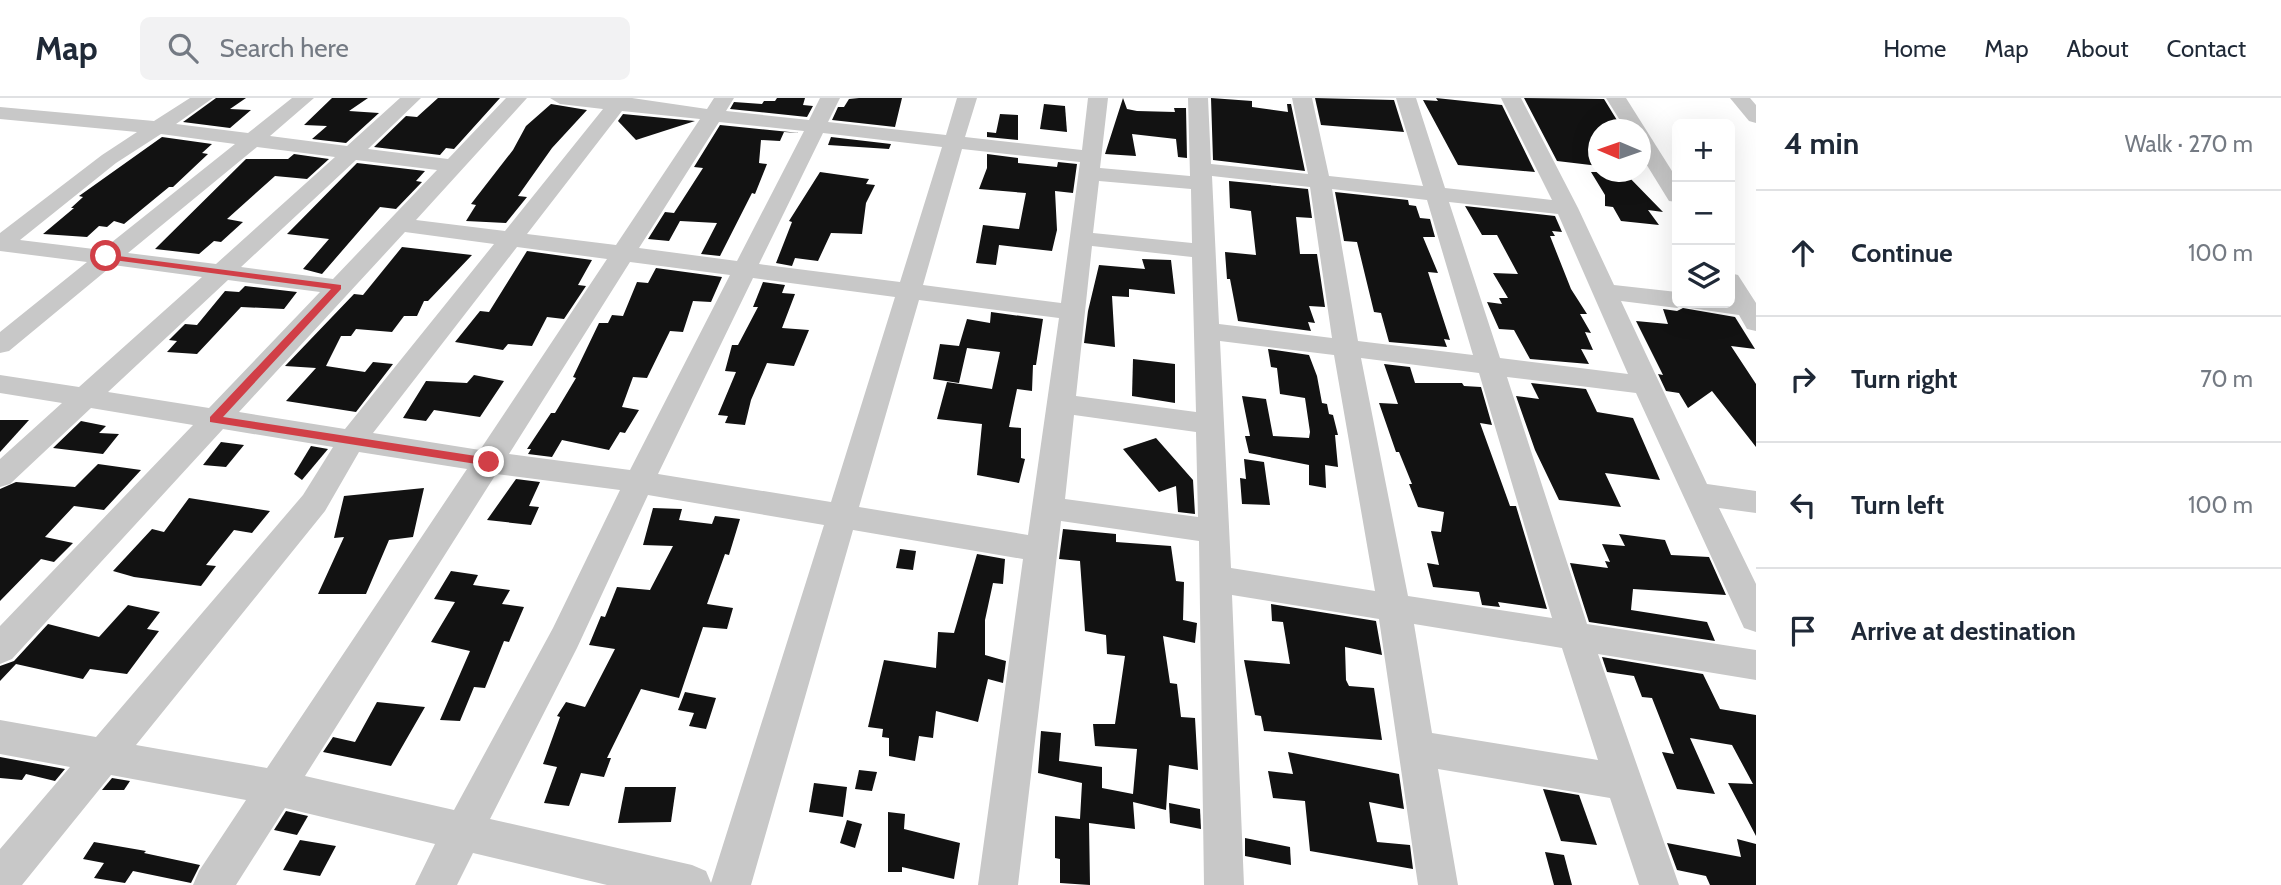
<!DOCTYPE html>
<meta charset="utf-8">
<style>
body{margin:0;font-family:Cabin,sans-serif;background:#f2f2f3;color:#1f2937}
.controls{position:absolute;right:21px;top:21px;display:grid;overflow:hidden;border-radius:10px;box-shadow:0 7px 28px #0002}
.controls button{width:63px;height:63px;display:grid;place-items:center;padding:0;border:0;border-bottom:2px solid #e0e1e3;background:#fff;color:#1f2937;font:35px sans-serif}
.compass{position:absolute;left:1588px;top:21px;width:63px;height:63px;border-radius:50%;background:#fff;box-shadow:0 7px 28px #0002;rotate:272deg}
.stop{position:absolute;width:21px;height:21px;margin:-16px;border:5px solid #d13f47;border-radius:50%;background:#fff}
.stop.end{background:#d13f47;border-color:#fff;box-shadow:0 2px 7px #0008}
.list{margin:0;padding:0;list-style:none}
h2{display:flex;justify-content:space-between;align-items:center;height:91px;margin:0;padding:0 28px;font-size:30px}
h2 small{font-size:23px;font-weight:400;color:#747a83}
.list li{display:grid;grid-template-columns:46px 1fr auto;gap:21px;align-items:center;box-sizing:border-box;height:126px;padding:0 28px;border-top:2px solid #e0e1e3}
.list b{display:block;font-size:26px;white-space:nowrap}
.list em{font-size:23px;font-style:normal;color:#747a83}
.icon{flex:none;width:38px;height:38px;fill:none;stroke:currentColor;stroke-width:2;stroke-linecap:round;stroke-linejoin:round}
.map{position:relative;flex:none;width:1756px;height:787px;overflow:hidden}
header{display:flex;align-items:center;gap:42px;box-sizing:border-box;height:98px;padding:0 35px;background:#fff;border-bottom:2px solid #e0e1e3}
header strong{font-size:33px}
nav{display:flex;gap:38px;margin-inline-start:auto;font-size:24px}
.search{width:490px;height:63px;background:#f2f2f3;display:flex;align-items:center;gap:18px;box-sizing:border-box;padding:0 24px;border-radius:10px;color:#747a83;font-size:26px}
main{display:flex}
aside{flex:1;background:#fff}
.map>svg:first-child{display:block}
.building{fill:#121212}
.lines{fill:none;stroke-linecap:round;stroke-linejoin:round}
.minor{fill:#c8c8c8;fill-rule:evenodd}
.route{fill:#d13f47}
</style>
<header>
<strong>Map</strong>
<div class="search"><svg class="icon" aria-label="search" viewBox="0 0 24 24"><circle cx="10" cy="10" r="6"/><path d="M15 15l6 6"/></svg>Search here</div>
<nav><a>Home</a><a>Map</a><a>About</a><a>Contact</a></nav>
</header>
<main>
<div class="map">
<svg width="1756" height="787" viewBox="0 0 1756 787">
<rect width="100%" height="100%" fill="#fff"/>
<g class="building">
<path d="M216,0H246L230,11L251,12L230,30L183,24Z"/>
<path d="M332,0H368L349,13L379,15L346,45L312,41L327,28L304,27Z"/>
<path d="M438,0H500L454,51L446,50L440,57L374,49L406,18L417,19Z"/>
<path d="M777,0H805L803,7L813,8L807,19L730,11L734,4L762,6L764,3H775Z"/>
<path d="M859,0H902L895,29L832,22L838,9H844L849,1Z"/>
<path d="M1123,0L1127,11L1137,13L1175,14L1174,10H1186L1187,60L1178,59L1176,41L1132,36L1136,58L1105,56Z"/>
<path d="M1211,0L1252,3V9L1288,14L1287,6H1291L1305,73L1213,62Z"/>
<path d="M1315,0L1394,2L1404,34L1321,27Z"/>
<path d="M1436,0L1502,7L1535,74L1458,67L1423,2L1438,3Z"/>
<path d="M1524,0L1604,1L1623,32H1599V68L1557,63Z"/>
<path d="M551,6L587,12L552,50L518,98L527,99L506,125L466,123L476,107L471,106L513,52L526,28Z"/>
<path d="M1044,6L1065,8L1067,34L1040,31Z"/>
<path d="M623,16L695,23L636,42L618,23Z"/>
<path d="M1000,16L1018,17V42L987,39V34L996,35Z"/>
<path d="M720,27L800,35L784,34L780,43L761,42L759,65L767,66L755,96L752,95L720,158L701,156L717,125L680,123L669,143L648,141L665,114L674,115L703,70L694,69Z"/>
<path d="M162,39L212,46L202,55L208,56L173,89H169L124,126L114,123L107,129L99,128L87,139L43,136L74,110H71L83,99L79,98Z"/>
<path d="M831,39L891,46L889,51L828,47Z"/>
<path d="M294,56L329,61L307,81L275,78L227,121L243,124L221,144L214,143L199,156L155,151L246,61H288Z"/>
<path d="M987,56L1018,60V65L1057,69L1058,64L1077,66L1073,95L1055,93L1057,132L1052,153L999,147L996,167L976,165L983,127L1019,131L1026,95L979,91L987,70Z"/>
<path d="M357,65L425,73L416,83L422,84L396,111L380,109L322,176L303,171L329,141L287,136Z"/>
<path d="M820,74L869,81L866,86L875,87L866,105L862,136L831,135L818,163L795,160L792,168L776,165L792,124L789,123Z"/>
<path d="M1591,74H1624L1663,114L1648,112L1659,127L1621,123L1613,109L1605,108V97Z"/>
<path d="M1229,83L1308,91L1312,120L1296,119L1300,156H1317L1325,209L1309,208L1315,225L1308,224L1311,233L1238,223L1230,181H1227L1225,154L1256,157L1251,113L1230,110Z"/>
<path d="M1335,94L1408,102L1409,107L1416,108L1420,120L1430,121L1435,139H1423L1438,175L1428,174L1450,242L1444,241L1447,249L1389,244L1381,215L1374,214L1357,144L1344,143Z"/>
<path d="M1465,108L1555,118L1562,134L1552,133L1555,138H1550L1571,191L1587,216H1580L1591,235L1585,234L1593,252L1581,251L1589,266L1530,261L1514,232L1499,231L1487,204L1502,206L1499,200H1508L1493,175L1518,176L1497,137H1482Z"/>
<path d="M402,149L472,157L428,203H424L417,218H404L392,234L356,231L351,238H341L326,268L365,274L373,264L393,266L356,314L286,303L316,270L285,268L354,196L363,197Z"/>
<path d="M527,153L592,162L578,187L586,188L564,221L547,219L532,248L508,246L503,252L455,244L480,213L489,214Z"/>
<path d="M1142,161L1171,162L1175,196L1129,191V199L1112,198L1115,249L1084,245L1088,213L1099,167L1145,171Z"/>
<path d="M656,170L722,179L711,204L693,203L683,234L670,233L647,280L633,279L622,309L639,312L625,335L620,334L609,352L562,342L552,359L528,356L531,351H527L551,315H555L576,280L573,279L599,225H608L612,217L623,218L637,184L648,185Z"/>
<path d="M763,184L785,187L782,195L795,196L782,230L809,232L794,268L767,265L751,302L745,327L725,325L728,318L718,317L736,274L725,273L732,247H738L758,209H753Z"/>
<path d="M245,188L297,194L284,211L241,209L197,256L167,254L177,243L169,242L185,226L197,227L225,193L239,194Z"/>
<path d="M1683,210L1735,219L1755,251L1731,248L1756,286V349L1712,293L1688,310L1679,295L1666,293L1658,276L1663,277L1636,223L1668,226L1663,211L1677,213Z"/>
<path d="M991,214L1043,221L1036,267H1033L1032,293L1017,291L1009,329L1021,330V360L1025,361L1019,385L977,377L982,326L937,321L947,284L992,291L1000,254L967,250L959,285L933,281L940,246L959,248L967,221L990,225Z"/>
<path d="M1268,251L1309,257L1317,278L1322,305L1327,306L1329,316L1333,317L1338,337H1335L1338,369L1325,367L1326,390L1309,387V367L1249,355L1245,338H1250L1242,298L1266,301L1273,338L1309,340L1310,334L1305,300L1280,296L1277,270L1271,269Z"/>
<path d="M1133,261L1175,266V305L1132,298Z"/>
<path d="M1384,266L1410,269L1415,285H1462L1464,288L1481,289L1492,327L1480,325L1510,408H1516L1547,511L1498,504L1500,509L1482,507L1479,494L1433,489L1427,465L1439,467L1431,433L1441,434L1444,414L1418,409L1409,386H1412L1399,354H1396L1379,305L1398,306Z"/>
<path d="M474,277L504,283L480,319L434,312L426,323L403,320L426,283L467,285Z"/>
<path d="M1531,285L1586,291L1597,314L1633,320L1660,382L1605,375L1621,409L1559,402L1535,352L1516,298L1539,301Z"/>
<path d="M0,322H29L0,354Z"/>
<path d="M81,323L106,328L99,335L119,336L103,356L53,350Z"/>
<path d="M1156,340L1193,382L1195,416L1178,414L1176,388L1159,394L1123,351Z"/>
<path d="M221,344L244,347L226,369L203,367Z"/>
<path d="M311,348L328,351L302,382L294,376Z"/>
<path d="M1244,361L1264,364L1270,407L1242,406L1240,380L1246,381Z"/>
<path d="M98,366L141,372L104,412L74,408L45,439L73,445L54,464L41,461L0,503V391L16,384L75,389Z"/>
<path d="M516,381L540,384L529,408L539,409L531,427L487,422Z"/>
<path d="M424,390L413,439L389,442L366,496H318L344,439L334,440L344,398Z"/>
<path d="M189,400L270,413L252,435L234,432L206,467L216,468L201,488L134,479L113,473L152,431L164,434Z"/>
<path d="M653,410L682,411L679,422L712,426L715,418L740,421L729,457L725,456L707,506L733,510L727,531L703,529L679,600L641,591L607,660H611L604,679L581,675L569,708L544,705L557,669L543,666L560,619L557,618L566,604L585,609L615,551L589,547L601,518L605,519L617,489L650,492L673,448L643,447Z"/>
<path d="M1063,431L1116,436V444L1171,448L1176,483L1184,484L1183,522L1197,525L1195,545L1163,538L1170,585L1177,586L1181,619L1195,620L1198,672L1169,667L1166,712L1133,704L1135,731L1089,725L1090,787L1060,785V761L1055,760V718L1080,721L1082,685L1038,675L1041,633L1061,635L1059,663L1102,669V690L1133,696L1137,651L1095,648L1093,626H1115L1125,558L1107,556L1106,537L1085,533L1080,463L1059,461Z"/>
<path d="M1619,436L1665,442L1671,457L1709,459L1726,497L1633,491L1631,512L1707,524L1715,543L1589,524L1570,465L1608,470L1605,463L1610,464L1602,446L1625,448Z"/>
<path d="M900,451L916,453L913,472L896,470Z"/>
<path d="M977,456L1005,461L1003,486L993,485L985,522V557L1006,563L1003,585L988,581L978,624L936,613L933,640L919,638L915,663L889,658V640L882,639L883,631L868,629L884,562L936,570L938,534L954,535Z"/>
<path d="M451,473L478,477L473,487L510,492L502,506L524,509L509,544L504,543L485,590L474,589L460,623L440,622L470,553L431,544L455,504L434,501Z"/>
<path d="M1271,506L1376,523L1382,557L1345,549L1346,582L1349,588L1374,590L1382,642L1264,633L1261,618L1255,617L1244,562L1290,566L1283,524L1272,523Z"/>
<path d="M128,507L160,514L147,531L159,533L127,576L90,571L83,581L16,566L0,583V568L14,563L48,526L99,539Z"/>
<path d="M1602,559L1703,576L1720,611L1756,617V738L1728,685L1753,686L1732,647L1690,640L1715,696L1677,691L1662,654L1674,656L1652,600L1642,599L1634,578L1607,574Z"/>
<path d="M685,594L716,600L706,631L689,628L694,615L678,612Z"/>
<path d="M377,604L425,609L391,668L323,654L333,639L355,644Z"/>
<path d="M1288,654L1399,676L1404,711L1369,704L1377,744L1410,747L1413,771L1310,753L1305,703L1273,700L1268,673L1293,676Z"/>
<path d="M0,659L65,671L55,683L26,676L22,682L0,680Z"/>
<path d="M859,672L877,674L872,693L855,691Z"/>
<path d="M112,680L130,683L124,692H102Z"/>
<path d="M814,685L847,689L843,719L809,714Z"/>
<path d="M625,689H676L671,724L618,725Z"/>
<path d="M1543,691L1579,697L1597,747L1561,743Z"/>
<path d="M1169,705L1200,711L1201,731L1170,725Z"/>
<path d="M286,713L308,718L297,737L274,732Z"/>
<path d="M888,714L905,716L904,731L960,745L954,781L902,769V774H888Z"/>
<path d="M847,722L862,726L855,750L840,745Z"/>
<path d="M1245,740L1290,749L1291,767L1245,758Z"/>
<path d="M1737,741L1756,746V787H1710L1706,778L1677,772L1667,745L1741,759Z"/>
<path d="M300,742L336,748L320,778L283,772Z"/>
<path d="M94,744L146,753L144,755L200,767L191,785L133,773L125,785L94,780L104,765L83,761Z"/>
<path d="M1545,754L1564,757L1572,787H1554Z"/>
</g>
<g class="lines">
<g class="minor">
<path d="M190,0H213L176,26L248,35L292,0H314L270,38L347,48L400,0H421L368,51L448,61L506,0H527L416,122L505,133L603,11L560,6L550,0H632L707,11L714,0H734L726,13L809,22L820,0H840L828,24L946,37L957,0H977L965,39L1082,52L1088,0H1108L1100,70L1190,78L1188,0H1208L1211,66L1308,76L1292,0H1312L1329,78L1423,88L1396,0H1416L1445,90L1552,102L1501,0H1521L1578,110L1614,187L1677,194V205H1730V175L1738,177L1756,205V233L1747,231L1739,217L1690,210L1687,205L1677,210L1621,203L1707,386L1756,393V415L1719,410L1756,486V534L1744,530L1636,295L1507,279L1587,526L1756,552V582L1598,556L1679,787H1639L1610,700L1438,671L1458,787H1418L1379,521L1232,497L1244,787H1204L1199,443L1061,423L1018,787H978L1023,461L853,432L751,787H607L473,755L457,787H415L435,746L285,710L236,787H193L199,773L246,702L111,677L22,787H0V751L70,669L0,656V622L96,639L303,397L333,349L223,331L12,561L0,566V528L193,327L91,310L10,386L0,389V361L62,305L0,295V277L79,289L202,179L113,167L9,253L0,255V234L87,164L0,153V135L102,57L137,34L0,21V9L154,23ZM622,13L700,21L616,147L527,136ZM719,24L804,33L737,163L639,150ZM823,35L942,49L900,184L759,166ZM161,36L235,46L102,152L20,142L116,65ZM257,49L335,59L216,166L128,155ZM962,51L1080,64L1061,205L923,187ZM356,62L437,72L333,181L241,169ZM1212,78L1310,89L1332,240L1219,226ZM1099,83L1191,91L1192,145L1093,135ZM1332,91L1427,102L1473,257L1358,243ZM1449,104L1558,116L1628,276L1500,260ZM405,134L494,146L345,331L239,314ZM1092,148L1192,159L1196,314L1076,298ZM517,149L607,161L480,352L373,335ZM630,164L730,177L630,372L509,356ZM753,180L895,199L831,404L658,376ZM228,182L320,194L209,310L108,294ZM919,202L1059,220L1028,437L859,409ZM1220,243L1334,257L1375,493L1231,470ZM1361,260L1479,275L1552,520L1408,498ZM1074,317L1196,334L1198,419L1065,401ZM359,354L467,371L267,670L136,647L325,413ZM496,376L620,392L553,530L454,712L305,678ZM648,397L824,427L711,785L706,773L692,767L490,721L577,550ZM1414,526L1562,550L1598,662L1432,635Z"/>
<path d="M1606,0H1626L1677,81V104L1669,103L1640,56V32H1626Z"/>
<path d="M1730,0H1750L1756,7V25L1749,23Z"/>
</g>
</g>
<path class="route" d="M103,156L341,187V191L223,319L489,360L495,364L489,368L210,324V319L331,191L106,161Z"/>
</svg>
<div class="controls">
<button>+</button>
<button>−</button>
<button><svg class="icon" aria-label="layers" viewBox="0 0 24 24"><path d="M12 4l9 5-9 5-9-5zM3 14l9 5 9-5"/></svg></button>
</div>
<svg class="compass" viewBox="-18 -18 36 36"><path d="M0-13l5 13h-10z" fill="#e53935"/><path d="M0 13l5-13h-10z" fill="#747a83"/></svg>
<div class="stop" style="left:106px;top:158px"></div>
<div class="stop end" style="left:489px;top:364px"></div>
</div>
<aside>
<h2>4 min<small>Walk · 270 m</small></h2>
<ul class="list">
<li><svg class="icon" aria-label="ahead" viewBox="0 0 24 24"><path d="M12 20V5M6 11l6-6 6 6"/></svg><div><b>Continue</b></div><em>100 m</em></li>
<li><svg class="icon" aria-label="right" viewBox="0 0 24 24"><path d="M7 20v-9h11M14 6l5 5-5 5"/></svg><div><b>Turn right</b></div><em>70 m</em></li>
<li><svg class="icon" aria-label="left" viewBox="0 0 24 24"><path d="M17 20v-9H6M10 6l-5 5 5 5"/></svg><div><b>Turn left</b></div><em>100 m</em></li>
<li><svg class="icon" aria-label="arrive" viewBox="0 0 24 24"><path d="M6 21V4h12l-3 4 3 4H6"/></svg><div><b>Arrive at destination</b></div></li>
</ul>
</aside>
</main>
